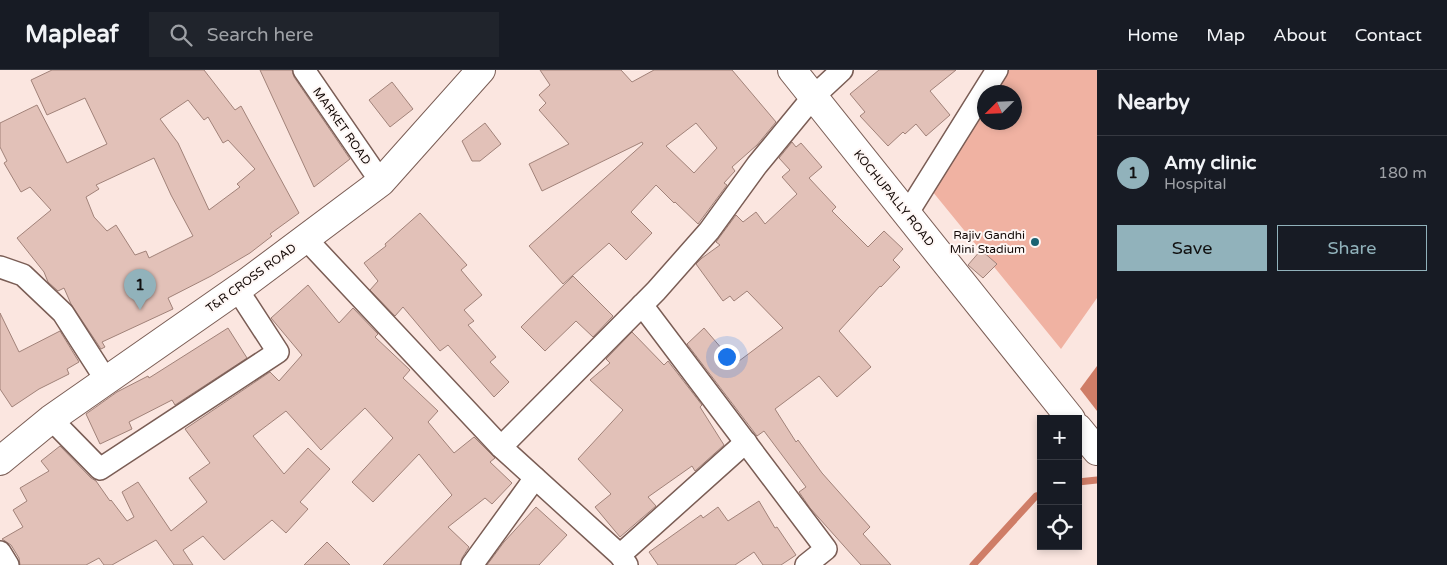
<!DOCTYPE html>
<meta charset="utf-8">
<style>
body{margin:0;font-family:"Varela Round",sans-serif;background:#20242c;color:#f1f3f6}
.controls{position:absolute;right:15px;bottom:15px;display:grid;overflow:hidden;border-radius:0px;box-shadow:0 2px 8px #0003}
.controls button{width:45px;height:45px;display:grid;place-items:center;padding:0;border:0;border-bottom:1px solid #363941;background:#171b24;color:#f1f3f6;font:25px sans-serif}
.compass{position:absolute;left:977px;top:15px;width:45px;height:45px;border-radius:50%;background:#171b24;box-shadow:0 2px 8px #0003;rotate:246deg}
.you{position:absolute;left:726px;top:286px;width:18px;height:18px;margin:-12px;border:4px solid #fff;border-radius:50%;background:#1a73e8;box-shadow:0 0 0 8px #1a73e833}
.badge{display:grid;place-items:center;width:32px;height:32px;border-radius:50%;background:#91b2bb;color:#111;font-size:16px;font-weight:700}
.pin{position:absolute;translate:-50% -41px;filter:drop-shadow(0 1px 2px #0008)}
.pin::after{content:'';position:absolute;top:26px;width:18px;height:15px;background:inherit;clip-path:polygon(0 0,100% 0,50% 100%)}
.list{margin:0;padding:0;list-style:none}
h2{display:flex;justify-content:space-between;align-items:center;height:65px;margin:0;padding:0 20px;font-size:21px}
h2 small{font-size:16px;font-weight:400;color:#9ea1a6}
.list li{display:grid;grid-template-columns:32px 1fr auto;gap:15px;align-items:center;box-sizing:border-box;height:75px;padding:0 20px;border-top:1px solid #363941}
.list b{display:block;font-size:19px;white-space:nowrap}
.list p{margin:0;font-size:16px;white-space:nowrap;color:#9ea1a6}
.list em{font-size:16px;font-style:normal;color:#9ea1a6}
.actions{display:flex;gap:10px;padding:15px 20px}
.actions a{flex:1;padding:11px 0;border:1px solid #91b2bb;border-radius:0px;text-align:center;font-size:18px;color:#91b2bb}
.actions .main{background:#91b2bb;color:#111}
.icon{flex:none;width:28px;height:28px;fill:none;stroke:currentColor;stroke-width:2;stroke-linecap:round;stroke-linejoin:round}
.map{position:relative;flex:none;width:1097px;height:495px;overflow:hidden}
header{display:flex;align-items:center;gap:30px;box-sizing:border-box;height:70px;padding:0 25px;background:#171b24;border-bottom:1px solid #363941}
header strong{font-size:24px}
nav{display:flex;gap:28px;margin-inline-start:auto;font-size:18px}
.search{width:350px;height:45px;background:#20242c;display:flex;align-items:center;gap:12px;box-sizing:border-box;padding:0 18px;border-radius:0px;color:#9ea1a6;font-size:19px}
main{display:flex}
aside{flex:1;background:#171b24}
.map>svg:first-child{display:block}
.green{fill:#f0b2a2;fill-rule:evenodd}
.water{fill:#cf7d67}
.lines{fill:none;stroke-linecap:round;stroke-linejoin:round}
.stream{stroke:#cf7d67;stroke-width:7}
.building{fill:#e2c1b8;stroke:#a18279;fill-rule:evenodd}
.street-casing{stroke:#7a5d55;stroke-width:24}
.secondary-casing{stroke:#7a5d55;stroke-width:30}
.street{stroke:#fff;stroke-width:21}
.secondary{stroke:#fff;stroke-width:28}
.poi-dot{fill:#1b6272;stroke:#fef7f5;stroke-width:2}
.labels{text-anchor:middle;stroke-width:4;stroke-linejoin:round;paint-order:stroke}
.street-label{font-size:12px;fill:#140a07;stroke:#fef7f5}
.poi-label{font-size:12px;fill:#140a07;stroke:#fef7f5;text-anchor:end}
</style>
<header>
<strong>Mapleaf</strong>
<div class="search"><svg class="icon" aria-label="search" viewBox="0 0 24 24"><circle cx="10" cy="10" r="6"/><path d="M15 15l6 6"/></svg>Search here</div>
<nav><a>Home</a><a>Map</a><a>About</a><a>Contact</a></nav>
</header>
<main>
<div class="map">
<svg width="1097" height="495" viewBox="0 0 1097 495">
<rect width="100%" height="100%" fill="#fbe6e0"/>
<path class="green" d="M996,0H1097V228L1061,279L928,116ZM984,22H1014V52H984Z"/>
<path class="water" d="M1097,296V341L1080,319Z"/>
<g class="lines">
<g class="stream">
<path d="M1078,412L1097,410"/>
<path d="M973,495L1036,426L1041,425"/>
</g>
</g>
<g class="building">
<path d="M52,0H204L235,40L241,36L299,143L270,164L272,166L250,183L211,206L168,228L173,239L102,272L105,277L101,279L71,234L64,218L58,221L48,212L44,202L17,168L51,140L30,117L21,122L4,93L7,91L0,77V53L37,35L67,93L107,74L85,28L47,45L31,10ZM188,30L204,50L208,47L223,73L228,70L255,99L237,114L240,117L209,140L178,73L160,49ZM154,88L171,125L193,166L149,188L146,181L135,185L116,155L107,161L94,147L86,127L99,119L96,115Z"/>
<path d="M260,0H292L294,7L350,89L314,117Z"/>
<path d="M540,0H621L632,12L654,0H732L776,52L757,75L732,97L735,101L724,113L727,115L698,154L675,132L674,133L656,115L631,142L652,163L626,190L609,173L563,214L529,176L643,74L642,72L542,121L529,94L569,74L539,40L546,33L539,25L550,15ZM696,53L717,78L694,103L666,76Z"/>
<path d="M879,0H956L930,21L950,45L926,66L916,54L905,64L903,62L888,76L860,46L865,42L850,24Z"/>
<path d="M392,12L413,39L390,57L369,30Z"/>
<path d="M485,53L501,74L480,91H472L462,71Z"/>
<path d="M792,72L796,77L801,73L822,97L809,108L836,137L832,141L868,177L884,161L903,179L893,190L900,197L881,217L880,216L839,261L871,297L837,327L819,306L775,339L796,372L798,370L822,403L870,457L863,464L891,495H861L810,438L799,422L806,417L764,361L757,366L687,274L704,258L735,294L783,258L747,221L734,231L730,226L723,231L696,194L702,188L720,175L716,172L736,145L743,152L756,142L765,154L797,124L782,107L790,100L779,88Z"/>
<path d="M420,143L467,195L461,200L482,225L464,240L474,251L468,255L496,287L490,292L509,312L494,327L448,275L440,281L403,237L395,246L370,220L378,211L364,193L386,176L385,174Z"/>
<path d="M981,180L997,194L983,208L968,195Z"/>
<path d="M573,206L613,246L593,267L576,251L545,281L521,257Z"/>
<path d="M308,215L339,253L353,238L378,264L375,267L410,300L403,308L438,341L428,352L454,383L474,367L495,388L490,392L512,413L492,434L485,428L448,457L469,477L462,488L460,495H383L452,425L419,384L373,432L352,412L393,368L365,338L321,380L286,341L253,366L284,404L308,378L330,399L300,432L308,439L286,463L272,450L224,490L203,466L183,480L193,495H174L156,470L112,495H104L99,488L86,495H20L19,488L11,475L2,469L23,457L13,440L27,431L20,418L49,401L41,391L60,376L91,408L96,411L110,431L111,430L127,451L134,447L122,422L138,412L171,461L207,432L189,408L210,393L185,359L270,302L279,311L302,285L271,248Z"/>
<path d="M0,243L19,282L60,261L79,292L67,299L69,304L39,319L12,337L0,319Z"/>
<path d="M228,258L247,288L175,335L172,330L129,352L132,359L100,374L86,344L117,322L148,306L149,308Z"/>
<path d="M632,262L664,295L668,291L702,335L700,337L724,375L695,401L692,396L648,427L656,436L620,467L595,437L611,424L578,389L623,340L590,310L610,293L606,289Z"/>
<path d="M759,431L775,458L777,457L796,485L781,495H763L754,482L735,495H658L649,482L701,445L703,448L718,437L728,451Z"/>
<path d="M536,437L567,465L539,495H487L504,472Z"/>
<path d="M327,472L350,495H304Z"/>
</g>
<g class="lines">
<defs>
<g id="street">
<path d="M304,0L381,112"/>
<path d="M907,144L997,0"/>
<path d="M306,169L501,377L620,485L627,495"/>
<path d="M0,197L23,205L63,243L106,310"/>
<path d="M642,235L826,479L806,495"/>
<path d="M51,349L100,399L278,282L237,219"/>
<path d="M501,377L656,221L709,161L757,95L813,27L842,0"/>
<path d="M0,482L8,495"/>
<path d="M620,485L746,372"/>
<path d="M472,495L535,408"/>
</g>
<g id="secondary">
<path d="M792,0L1071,349"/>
<path d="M1078,358L1097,381"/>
<path d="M0,391L51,349L246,213L381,112L481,0"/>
</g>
</defs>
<use href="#street" class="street-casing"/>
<use href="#secondary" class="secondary-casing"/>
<use href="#street" class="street"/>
<use href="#secondary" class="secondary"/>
</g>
<circle class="poi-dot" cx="1035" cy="172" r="5"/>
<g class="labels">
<g class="street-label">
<text transform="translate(342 56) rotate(55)" y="4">MARKET ROAD</text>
<text transform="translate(894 128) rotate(51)" y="4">KOCHUPALLY ROAD</text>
<text transform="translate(251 208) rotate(-36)" y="4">T&amp;R CROSS ROAD</text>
</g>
<g class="poi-label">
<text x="1025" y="169">Rajiv Gandhi<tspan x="1025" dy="14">Mini Stadium</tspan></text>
</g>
</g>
</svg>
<div class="controls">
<button>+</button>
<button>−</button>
<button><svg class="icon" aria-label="locate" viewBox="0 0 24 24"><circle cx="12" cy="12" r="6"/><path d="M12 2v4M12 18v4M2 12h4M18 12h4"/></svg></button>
</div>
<svg class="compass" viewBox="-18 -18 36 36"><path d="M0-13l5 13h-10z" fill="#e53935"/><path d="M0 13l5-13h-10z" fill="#9ea1a6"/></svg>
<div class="you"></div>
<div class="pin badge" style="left:140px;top:240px">1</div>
</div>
<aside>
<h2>Nearby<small></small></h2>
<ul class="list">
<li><span class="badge">1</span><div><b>Amy clinic</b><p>Hospital</p></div><em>180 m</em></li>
</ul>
<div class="actions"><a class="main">Save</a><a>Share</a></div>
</aside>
</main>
